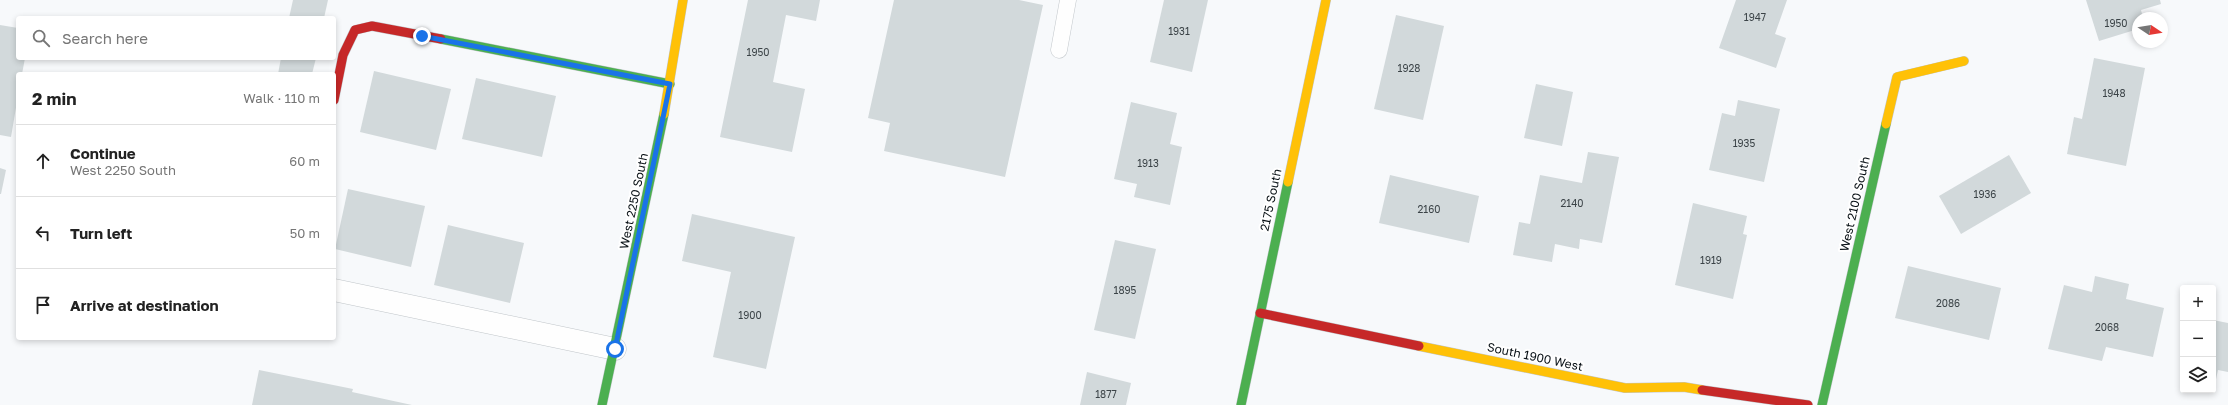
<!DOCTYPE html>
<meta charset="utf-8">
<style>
body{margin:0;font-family:"Golos Text",sans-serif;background:#f6f6f6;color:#222}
.controls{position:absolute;right:12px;bottom:12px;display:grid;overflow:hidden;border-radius:4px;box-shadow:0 2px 6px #0003}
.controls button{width:36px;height:36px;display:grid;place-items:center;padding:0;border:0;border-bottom:1px solid #e0e0e0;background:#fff;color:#222;font:20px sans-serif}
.compass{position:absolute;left:2132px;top:12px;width:36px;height:36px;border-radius:50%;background:#fff;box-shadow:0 2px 6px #0003;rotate:102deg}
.stop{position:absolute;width:12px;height:12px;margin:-9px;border:3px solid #1a73e8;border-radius:50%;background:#fff}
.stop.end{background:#1a73e8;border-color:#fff;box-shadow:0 1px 4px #0008}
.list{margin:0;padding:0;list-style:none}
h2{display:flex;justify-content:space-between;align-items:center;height:52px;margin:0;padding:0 16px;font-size:17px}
h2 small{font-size:13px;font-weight:400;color:#767676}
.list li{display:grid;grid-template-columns:26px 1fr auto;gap:12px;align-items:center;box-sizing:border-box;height:72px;padding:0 16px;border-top:1px solid #e0e0e0}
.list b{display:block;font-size:15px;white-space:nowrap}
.list p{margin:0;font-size:13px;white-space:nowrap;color:#767676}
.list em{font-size:13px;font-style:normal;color:#767676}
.icon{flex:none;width:22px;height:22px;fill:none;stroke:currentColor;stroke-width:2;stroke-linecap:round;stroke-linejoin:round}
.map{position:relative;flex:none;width:2228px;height:405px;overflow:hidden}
.search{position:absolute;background:#fff;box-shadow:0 2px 6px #0003;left:16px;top:16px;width:320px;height:44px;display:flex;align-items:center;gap:10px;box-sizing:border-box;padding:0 14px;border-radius:4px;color:#767676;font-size:15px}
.panel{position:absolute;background:#fff;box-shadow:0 2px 6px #0003;left:16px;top:72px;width:320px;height:268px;border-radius:4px}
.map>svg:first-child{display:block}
.building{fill:#d2d9db}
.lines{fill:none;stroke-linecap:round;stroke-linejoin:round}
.lane-casing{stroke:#c1c6ca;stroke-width:17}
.street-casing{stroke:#c1c6ca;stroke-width:23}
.fast-casing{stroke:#c1c6ca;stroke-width:10}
.slow-casing{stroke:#c1c6ca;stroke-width:10}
.jam-casing{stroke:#c1c6ca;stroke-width:10}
.lane{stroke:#fefefe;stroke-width:16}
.street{stroke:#fefefe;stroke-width:22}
.fast{stroke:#4caf50;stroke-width:9}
.slow{stroke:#ffc107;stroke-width:9}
.jam{stroke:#c62828;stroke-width:9}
.route{stroke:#1a73e8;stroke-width:5}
.labels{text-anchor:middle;stroke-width:4;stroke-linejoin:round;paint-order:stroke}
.number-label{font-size:10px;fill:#3b4347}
.street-label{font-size:12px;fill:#091116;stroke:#fff}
</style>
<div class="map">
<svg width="2228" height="405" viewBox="0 0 2228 405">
<rect width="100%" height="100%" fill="#f7f9fb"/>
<g class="building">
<path d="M293,0H328L324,18H289Z"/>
<path d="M748,0H820L816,21L786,15L773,82L805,89L792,152L720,137Z"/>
<path d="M894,0H1019L1043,5L1005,177L884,151L890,123L868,118Z"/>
<path d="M1164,0H1208L1192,72L1150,62Z"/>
<path d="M1736,0H1787L1775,34L1786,38L1776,68L1719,48Z"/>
<path d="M2086,0H2160L2161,4L2141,10L2143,18H2138V29L2099,41Z"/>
<path d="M1396,15L1444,26L1423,120L1374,109Z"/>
<path d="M0,25L18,28V58H25L22,74H18V96L11,137L0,135Z"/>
<path d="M281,58H316L312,74H278Z"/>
<path d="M2094,58L2145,68L2126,166L2067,154L2074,117L2082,119Z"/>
<path d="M374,71L451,89L436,150L360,132Z"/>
<path d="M476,78L556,96L542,157L462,139Z"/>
<path d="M1536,84L1573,92L1562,146L1524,138Z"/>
<path d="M1738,100L1780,109L1764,182L1709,170L1722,113L1735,116Z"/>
<path d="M1131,102L1177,113L1170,144L1182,147L1170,205L1134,197L1137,184L1114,179Z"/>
<path d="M1588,152L1619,157L1602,243L1580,239L1579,249L1555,244L1552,262L1513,255L1519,222L1530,224L1540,175L1582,183Z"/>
<path d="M2009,155L2031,193L1961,234L1939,196Z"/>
<path d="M0,168L6,170L1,194H0Z"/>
<path d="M1390,175L1479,196L1469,243L1379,223Z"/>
<path d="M348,189L425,206L411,267L335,249Z"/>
<path d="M1693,203L1747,216L1743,234L1747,235L1733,299L1675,285Z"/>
<path d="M692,214L795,237L766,369L713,357L731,272L682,261Z"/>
<path d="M448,225L524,243L510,303L434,285Z"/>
<path d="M1115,240L1156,249L1135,339L1094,330Z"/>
<path d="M1908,266L2001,288L1989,340L1895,318Z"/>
<path d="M2095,276L2129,284L2126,299L2164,308L2153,357L2106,347L2102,361L2048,349L2064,285L2092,292Z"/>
<path d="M2213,320L2228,323V372L2218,370L2215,384L2213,383Z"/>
<path d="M259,370L353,389L352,392L412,405H252Z"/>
<path d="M1087,372L1131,383L1126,405H1080Z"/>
</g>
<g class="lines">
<defs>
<path id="lane" d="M1059,50L1068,0"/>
<path id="street" d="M334,290L615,349"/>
<g id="fast">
<path d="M441,39L670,84"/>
<path d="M602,405L664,114"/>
<path d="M1241,405L1288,182"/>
<path d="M1822,405L1886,124"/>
</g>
<g id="slow">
<path d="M664,114L683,0"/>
<path d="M1886,124L1897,77L1964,61"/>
<path d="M1288,182L1326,0"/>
<path d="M1419,346L1625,388L1684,387L1702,390"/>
</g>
<g id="jam">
<path d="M334,100L343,55L355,30L372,26L441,39"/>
<path d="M1260,313L1419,346"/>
<path d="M1702,390L1808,405"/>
</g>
</defs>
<use href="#lane" class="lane-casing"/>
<use href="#street" class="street-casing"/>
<use href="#fast" class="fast-casing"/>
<use href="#slow" class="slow-casing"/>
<use href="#jam" class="jam-casing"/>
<use href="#lane" class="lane"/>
<use href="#street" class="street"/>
<use href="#fast" class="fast"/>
<use href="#slow" class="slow"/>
<use href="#jam" class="jam"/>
</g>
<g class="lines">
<path class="route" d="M422,36L670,84L615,349"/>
</g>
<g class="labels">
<g class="number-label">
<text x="1755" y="21">1947</text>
<text x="2116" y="27">1950</text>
<text x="1179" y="35">1931</text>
<text x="758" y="56">1950</text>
<text x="1409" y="72">1928</text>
<text x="2114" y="97">1948</text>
<text x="1744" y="147">1935</text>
<text x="1148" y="167">1913</text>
<text x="1985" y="198">1936</text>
<text x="1572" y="207">2140</text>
<text x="1429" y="213">2160</text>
<text x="1711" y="264">1919</text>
<text x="1125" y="294">1895</text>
<text x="1948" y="307">2086</text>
<text x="750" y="319">1900</text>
<text x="2107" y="331">2068</text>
<text x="1106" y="398">1877</text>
</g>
<g class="street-label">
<text transform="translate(1271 200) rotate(-78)" y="4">2175 South</text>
<text transform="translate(634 201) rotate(-78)" y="4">West 2250 South</text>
<text transform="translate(1855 204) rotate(-77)" y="4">West 2100 South</text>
<text transform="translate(1535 357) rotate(12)" y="4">South 1900 West</text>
</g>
</g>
</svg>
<div class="controls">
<button>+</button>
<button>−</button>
<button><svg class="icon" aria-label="layers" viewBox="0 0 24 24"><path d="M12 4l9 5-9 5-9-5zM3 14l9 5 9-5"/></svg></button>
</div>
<svg class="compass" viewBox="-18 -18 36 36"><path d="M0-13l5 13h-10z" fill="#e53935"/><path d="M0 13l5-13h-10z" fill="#767676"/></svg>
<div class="stop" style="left:615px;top:349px"></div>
<div class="stop end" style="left:422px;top:36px"></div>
<div class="search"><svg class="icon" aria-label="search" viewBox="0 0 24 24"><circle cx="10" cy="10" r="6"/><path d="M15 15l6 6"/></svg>Search here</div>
<section class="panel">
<h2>2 min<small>Walk · 110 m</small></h2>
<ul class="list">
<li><svg class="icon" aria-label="ahead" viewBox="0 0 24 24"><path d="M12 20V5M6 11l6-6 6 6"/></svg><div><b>Continue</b><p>West 2250 South</p></div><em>60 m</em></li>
<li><svg class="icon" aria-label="left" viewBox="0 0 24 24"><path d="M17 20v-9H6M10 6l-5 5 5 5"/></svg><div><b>Turn left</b></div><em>50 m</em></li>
<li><svg class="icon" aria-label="arrive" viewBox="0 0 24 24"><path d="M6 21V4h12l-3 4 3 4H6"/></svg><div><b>Arrive at destination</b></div></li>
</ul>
</section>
</div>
